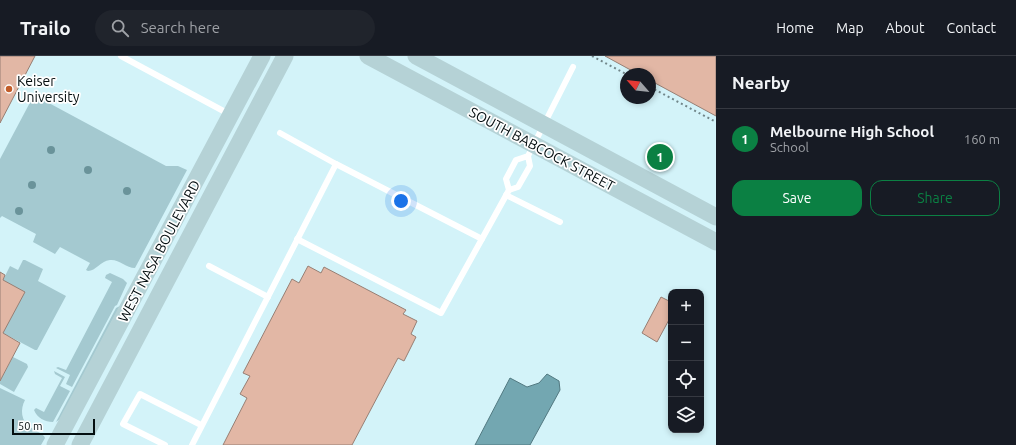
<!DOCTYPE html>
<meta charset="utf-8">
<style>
body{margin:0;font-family:Ubuntu,sans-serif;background:#20242c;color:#f1f3f6}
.controls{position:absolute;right:12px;bottom:12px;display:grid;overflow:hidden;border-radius:8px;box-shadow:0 2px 6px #0003}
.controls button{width:36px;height:36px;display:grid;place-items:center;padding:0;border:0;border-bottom:1px solid #363941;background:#171b24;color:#f1f3f6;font:20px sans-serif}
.compass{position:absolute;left:620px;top:12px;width:36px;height:36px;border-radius:50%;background:#171b24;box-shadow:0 2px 6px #0003;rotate:298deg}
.scale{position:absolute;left:12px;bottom:10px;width:83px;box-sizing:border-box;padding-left:4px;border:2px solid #040e10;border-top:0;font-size:11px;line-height:14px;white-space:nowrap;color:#040e10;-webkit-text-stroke:3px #fff;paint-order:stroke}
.you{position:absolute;left:401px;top:145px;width:14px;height:14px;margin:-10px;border:3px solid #fff;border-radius:50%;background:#1a73e8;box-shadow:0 0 0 6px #1a73e833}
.badge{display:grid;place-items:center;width:26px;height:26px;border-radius:50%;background:#0b8043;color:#fff;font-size:13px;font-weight:700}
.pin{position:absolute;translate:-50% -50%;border:2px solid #fff;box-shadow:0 1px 4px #0006}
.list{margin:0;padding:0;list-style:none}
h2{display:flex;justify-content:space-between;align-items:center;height:52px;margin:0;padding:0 16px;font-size:17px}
h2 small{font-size:13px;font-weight:400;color:#9ea1a6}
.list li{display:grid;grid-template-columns:26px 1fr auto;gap:12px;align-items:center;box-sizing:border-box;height:60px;padding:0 16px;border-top:1px solid #363941}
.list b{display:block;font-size:15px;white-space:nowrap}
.list p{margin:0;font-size:13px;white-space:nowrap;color:#9ea1a6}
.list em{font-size:13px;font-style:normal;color:#9ea1a6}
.actions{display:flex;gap:8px;padding:12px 16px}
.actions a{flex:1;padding:9px 0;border:1px solid #0b8043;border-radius:12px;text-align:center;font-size:14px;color:#0b8043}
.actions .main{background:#0b8043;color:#fff}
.icon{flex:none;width:22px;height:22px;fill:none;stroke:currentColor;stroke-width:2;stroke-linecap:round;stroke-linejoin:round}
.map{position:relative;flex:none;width:716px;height:389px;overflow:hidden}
header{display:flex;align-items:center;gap:24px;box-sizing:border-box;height:56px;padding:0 20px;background:#171b24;border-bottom:1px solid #363941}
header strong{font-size:19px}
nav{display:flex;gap:22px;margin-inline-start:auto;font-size:14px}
.search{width:280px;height:36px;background:#20242c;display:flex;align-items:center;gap:10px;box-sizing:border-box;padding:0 14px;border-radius:22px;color:#9ea1a6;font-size:15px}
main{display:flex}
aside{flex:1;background:#171b24}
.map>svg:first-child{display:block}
.green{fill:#a4c9d0}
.water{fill:#73a7b1;stroke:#527981}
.building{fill:#e2b7a5;stroke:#977f74}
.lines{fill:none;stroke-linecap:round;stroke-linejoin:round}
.path{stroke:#71868a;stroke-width:2;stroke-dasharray:2 3;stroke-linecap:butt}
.service{stroke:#fff;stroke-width:6}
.secondary{stroke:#b5d2d6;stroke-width:17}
.tree{fill:#6a939a}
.poi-dot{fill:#c25d2a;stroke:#fff;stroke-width:1.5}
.labels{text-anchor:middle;stroke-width:3.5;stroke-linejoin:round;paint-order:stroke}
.poi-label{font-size:14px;fill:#040e10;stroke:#fff;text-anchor:start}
.street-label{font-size:14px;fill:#040e10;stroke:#fff}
</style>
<header>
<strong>Trailo</strong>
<div class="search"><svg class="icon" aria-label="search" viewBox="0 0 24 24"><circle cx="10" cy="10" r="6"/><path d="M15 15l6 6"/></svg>Search here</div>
<nav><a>Home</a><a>Map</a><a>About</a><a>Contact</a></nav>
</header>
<main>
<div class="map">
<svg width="716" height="389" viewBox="0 0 716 389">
<rect width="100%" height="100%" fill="#d3f3f9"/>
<g class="green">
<path d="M34,39L166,110H178L187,114L135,212C126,212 119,203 110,204C100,205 96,215 88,215L86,214L90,207L60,191L55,198L33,186L36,178L2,160L0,162V103Z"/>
<path d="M23,204H25L43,213L38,225L66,240L37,294H35L3,277V224L10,210L18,214Z"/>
<path d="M110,217L123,223L127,227L117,249L115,250L72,331L66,328L70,319L56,312L58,311L66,314L112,226L105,222L106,219Z"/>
<path d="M120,250L60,363L56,366L116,252Z"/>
<path d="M13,301L27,308L28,311L14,336L0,328V325Z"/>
<path d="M54,315L65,321L60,330L70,335L53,366C45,366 37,362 34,354L36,352L44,356L62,322L55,318Z"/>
<path d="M0,332L25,344C20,353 21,365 30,371C34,374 40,376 44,380L45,382L41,389H0Z"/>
</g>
<path class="water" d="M547,318L559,325L560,334L530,389H475L510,322L527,331L539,327Z"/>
<g class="building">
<path d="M0,0H35L0,67Z"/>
<path d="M605,0H716V60L655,27L652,31L650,30V18H638Z"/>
<path d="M308,210L321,217L324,211L406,254L403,258L417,265L411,278L416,281L404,305L398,302L352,389H223L247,342L240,338L250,320L243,317L292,223L299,227Z"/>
<path d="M0,216L5,219L3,224L25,236L3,277L20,287L0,325Z"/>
<path d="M661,241L671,246V260L657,286L642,277Z"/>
</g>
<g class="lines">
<g class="path">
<path d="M592,0L626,18"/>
<path d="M650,31L716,66"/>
</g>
<g class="service">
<path d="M121,0L229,58"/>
<path d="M280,77L336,108"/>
<path d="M528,100L516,104L506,123L509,134L518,131L530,110L528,100L573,11"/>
<path d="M506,139L560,166"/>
<path d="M297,183L441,257L509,134"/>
<path d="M209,210L268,241"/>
<path d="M165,389L123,368L140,338L201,369"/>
<path d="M192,389L336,108L482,183"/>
</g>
<g class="secondary">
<path d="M368,0L716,186"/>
<path d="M416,0L716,161"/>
<path d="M55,389L262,0"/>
<path d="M80,389L285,0"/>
</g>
</g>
<g class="tree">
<circle cx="51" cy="94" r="4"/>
<circle cx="88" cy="114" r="4"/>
<circle cx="32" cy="129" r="4"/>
<circle cx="127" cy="135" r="4"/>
<circle cx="19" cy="155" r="4"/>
</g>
<circle class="poi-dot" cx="9" cy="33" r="4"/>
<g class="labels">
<g class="poi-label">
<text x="17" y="30">Keiser<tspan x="17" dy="16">University</tspan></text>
</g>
<g class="street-label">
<text transform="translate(542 93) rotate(28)" y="5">SOUTH BABCOCK STREET</text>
<text transform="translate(159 195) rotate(-62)" y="5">WEST NASA BOULEVARD</text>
</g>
</g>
</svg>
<div class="controls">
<button>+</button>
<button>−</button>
<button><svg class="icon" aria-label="locate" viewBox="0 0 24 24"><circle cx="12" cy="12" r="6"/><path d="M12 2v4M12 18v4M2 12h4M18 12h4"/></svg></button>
<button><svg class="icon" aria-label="layers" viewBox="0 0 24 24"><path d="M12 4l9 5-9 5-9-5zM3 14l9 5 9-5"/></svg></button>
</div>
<svg class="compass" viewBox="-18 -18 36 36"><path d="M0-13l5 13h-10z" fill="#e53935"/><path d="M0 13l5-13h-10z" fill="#9ea1a6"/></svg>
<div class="scale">50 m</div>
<div class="you"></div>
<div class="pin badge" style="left:660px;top:101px">1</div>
</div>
<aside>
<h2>Nearby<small></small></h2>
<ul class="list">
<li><span class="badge">1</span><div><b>Melbourne High School</b><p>School</p></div><em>160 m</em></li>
</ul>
<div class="actions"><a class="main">Save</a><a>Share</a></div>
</aside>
</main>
